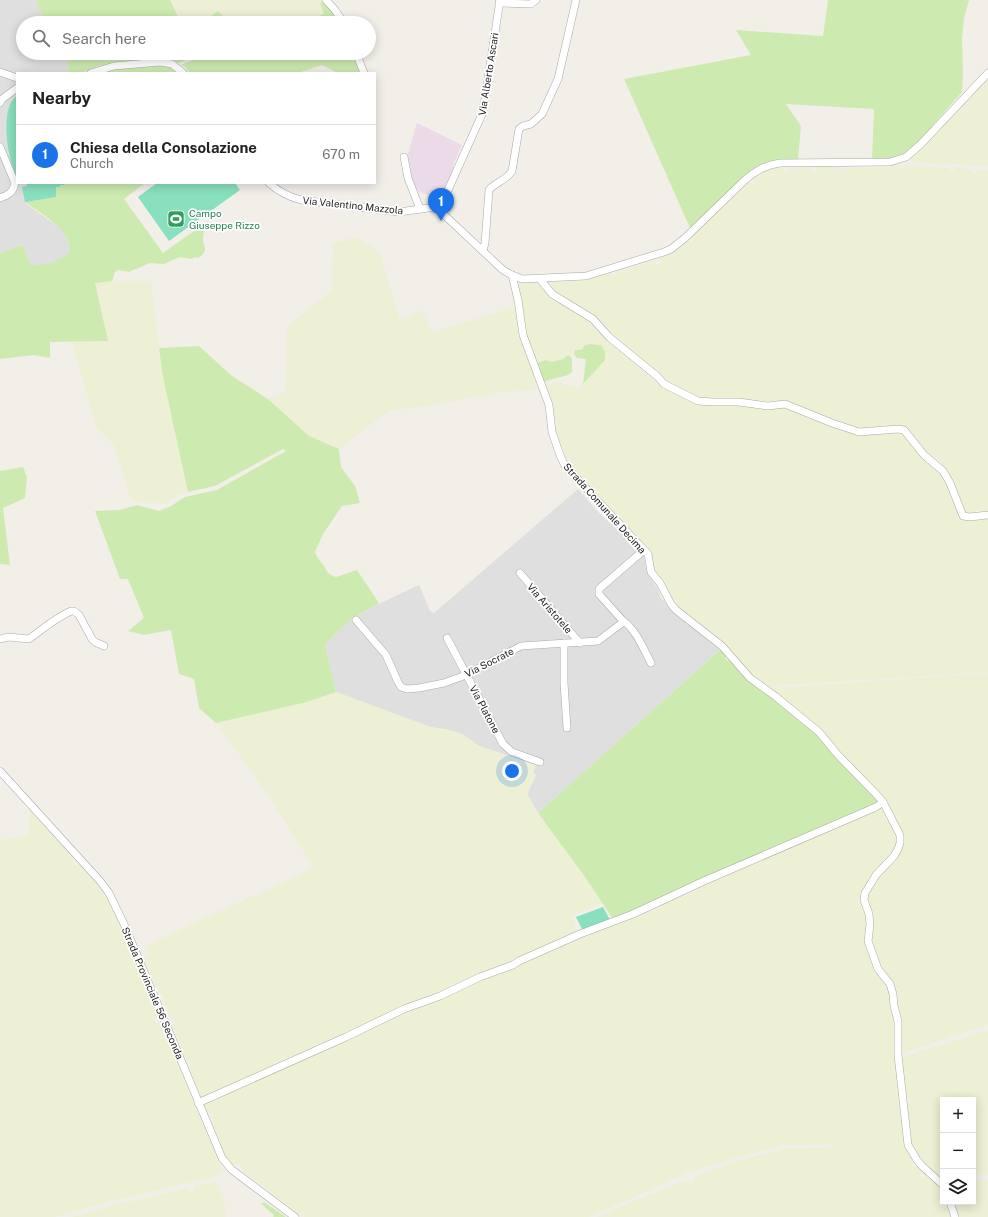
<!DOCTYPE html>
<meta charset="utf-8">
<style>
body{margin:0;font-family:"Public Sans",sans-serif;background:#f2f2f2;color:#202124}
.controls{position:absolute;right:12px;bottom:12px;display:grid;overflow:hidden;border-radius:0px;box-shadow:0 2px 10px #0003}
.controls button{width:36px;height:36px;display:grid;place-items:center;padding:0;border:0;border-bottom:1px solid #e0e0e0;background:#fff;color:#202124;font:20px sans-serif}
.you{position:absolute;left:512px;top:771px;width:14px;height:14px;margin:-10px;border:3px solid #fff;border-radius:50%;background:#1a73e8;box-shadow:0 0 0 6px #1a73e833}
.badge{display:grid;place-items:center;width:26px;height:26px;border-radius:50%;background:#1a73e8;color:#fff;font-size:13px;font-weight:700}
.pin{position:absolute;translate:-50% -33px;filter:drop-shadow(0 1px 2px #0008)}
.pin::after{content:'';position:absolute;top:21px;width:14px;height:12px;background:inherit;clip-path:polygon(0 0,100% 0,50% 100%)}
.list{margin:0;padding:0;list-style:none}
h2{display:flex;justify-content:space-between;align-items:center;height:52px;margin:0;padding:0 16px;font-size:17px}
h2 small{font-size:13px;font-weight:400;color:#757577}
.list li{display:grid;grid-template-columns:26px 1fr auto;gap:12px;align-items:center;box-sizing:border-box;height:60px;padding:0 16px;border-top:1px solid #e0e0e0}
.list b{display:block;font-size:15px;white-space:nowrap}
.list p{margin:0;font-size:13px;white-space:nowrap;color:#757577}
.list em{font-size:13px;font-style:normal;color:#757577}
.icon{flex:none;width:22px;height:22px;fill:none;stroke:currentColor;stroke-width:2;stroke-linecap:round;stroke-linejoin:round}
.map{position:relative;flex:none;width:988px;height:1217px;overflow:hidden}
.search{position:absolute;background:#fff;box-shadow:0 2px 10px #0003;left:16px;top:16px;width:360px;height:44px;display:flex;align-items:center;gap:10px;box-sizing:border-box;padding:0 14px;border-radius:22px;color:#757577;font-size:15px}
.panel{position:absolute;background:#fff;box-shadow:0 2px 10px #0003;left:16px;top:72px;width:360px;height:112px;border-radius:0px}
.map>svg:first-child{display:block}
.residential{fill:#e0dfdf}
.industrial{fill:#ebdbe8}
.farmland{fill:#eef0d5}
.grass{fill:#cdebb0}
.pitch{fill:#88e0be}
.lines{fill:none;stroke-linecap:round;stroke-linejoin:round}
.minor-casing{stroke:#a9a9a9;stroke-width:8}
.minor{stroke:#fff;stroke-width:7}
.labels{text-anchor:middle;stroke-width:3.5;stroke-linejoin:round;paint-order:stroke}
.street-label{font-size:10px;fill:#222;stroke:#fff}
.leisure-label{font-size:10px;fill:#27864d;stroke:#fff;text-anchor:start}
</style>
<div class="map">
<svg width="988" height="1217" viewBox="0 0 988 1217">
<rect width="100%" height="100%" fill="#f2efe9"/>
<g class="residential">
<path d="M0,0H36L45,23H23V53H63L68,62L69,73H17V183H64L60,187L56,197L25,203L63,230L70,247L69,253L54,262L44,265H31L22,245L0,253Z"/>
<path d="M578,489L600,514L638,548L644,557L647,573L658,589L661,598L674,612L720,650L538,813L527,794L536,775L533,773L535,765L479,746L462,734L449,730L430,727L336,692L325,644L351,619L374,606L419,585L430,611L434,613Z"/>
</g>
<path class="industrial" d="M417,123L462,145L453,165V167L455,168L441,199H437L416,190L411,178L407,157Z"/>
<g class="farmland">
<path d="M170,0H321L322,2L320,3L324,14L300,23H230L218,11L213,15L181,23Z"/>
<path d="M988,77V166L911,162V158L926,145Z"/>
<path d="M901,164L904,170L906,169L907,166L949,168L951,172H954V167L972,170L973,174L976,173L977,170L988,171V513H981L979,511H976L975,513L965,512L952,481L946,469L939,461L925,451L911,432L905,428H872V426L868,427V429H859L838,423L798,405L782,401L768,403L703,398L686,392L667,381L626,348L597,318L557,294L551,289L546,282L581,281L610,274L613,276L615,275L616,272L654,261L656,265L660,264L658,258L673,253L688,240L689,243L692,242L691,237L727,203L729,205L732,204L731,200L750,181L751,183L754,182L753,177L764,170L784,168L785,171H788L789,168L811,167L813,172H817V167L831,166L833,170H835L837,167H842L843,170L848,168L888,167Z"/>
<path d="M356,237L380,252L400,320L422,310L432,332L515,307L519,332H517L518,336L521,337L537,382L535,383L537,390L497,392L484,397H468L452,402L389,411L339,449L309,436L268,399L285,392L287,326L332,290L333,243Z"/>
<path d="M112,281H151L163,377L188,492L177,495L168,502L160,505L159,501L156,502L154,504L131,500L114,445L96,427L72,342L108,341L95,283Z"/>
<path d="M521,282L537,283L552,300L567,307L589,321L607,340L664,389L701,405H738L757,408L758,410L760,408H790L857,434L864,435L885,433L886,435H890L889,433L904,434L945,478L959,514L988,518V672L790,685L784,683L782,686H765L751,675L737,659L738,658L736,653L734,654L704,629L706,627L704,625L700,626L677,609L653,571L648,551L570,466L572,463L571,459L566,458L555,429L558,427L554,416L552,397L546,388L547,386L558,380L566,385L573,386L579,388L605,360L596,345L591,344H586L582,350H575L574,354L568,355L563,359L550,362L537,363L528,343L523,323L519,286Z"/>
<path d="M988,673V1025L955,1036L953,1035L950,1036L948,1038L905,1052L900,1049L901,1028L882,970L883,969L881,965H879L872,948L865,898L878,877L897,857L902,832L884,797L838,750L824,734L826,733L824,730L821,731L771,690L772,688Z"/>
<path d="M336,692L430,727L449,730L462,734L479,746L536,765L533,773L536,775L527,794L538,813L585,877L602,903L571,916L579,933L562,940L560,937L557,940L556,943L455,986L454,983L450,984L451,989L389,1015L201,1099L187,1065L191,1064L190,1060L187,1061L172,1026L174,1023V1019H170L162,999L164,997L162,994H159L145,958L149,954L148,950L144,946L314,868L270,798L216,723L307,702Z"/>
<path d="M881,806L886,814L884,816L886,820H889L893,828L892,829L894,833H896L898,840L891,854L873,875L861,897L857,901L858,903L861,902L864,909L868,922L875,970L888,987L897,1026L898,1081L896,1083V1086L898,1087L904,1136V1142L913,1159L911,1163L914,1166L917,1165L923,1172L920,1175L923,1179L927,1176L941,1188L943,1192V1198L938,1201L939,1203L946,1202L951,1217H598L629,1203L688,1180L690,1183L694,1182V1177L731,1163L784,1149L832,1147V1143L818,1145H780L775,1148L745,1155L687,1173L589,1217H304L242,1172V1166L239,1164L232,1166L224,1153L213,1125V1114L207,1112L203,1104L398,1017L436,1001L475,981L522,964V961L657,909L676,895L687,896L720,877Z"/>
<path d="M29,808L74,859L73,862L75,865H80L97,885L112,906L157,1014L154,1019L155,1023L162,1025L221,1167L220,1174L209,1178L108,1202L54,1217H0V840L29,835Z"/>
<path d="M988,1030V1175H973V1100H943V1179L922,1162L911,1144L907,1105L910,1102L911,1099L904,1093L901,1059L903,1057Z"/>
<path d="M973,1180H988V1217H957L952,1202H973Z"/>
<path d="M216,1182L224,1198L226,1217H71L114,1205L188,1188L189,1192H193L194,1186Z"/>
</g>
<g class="grass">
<path d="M36,0H170L181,23H45Z"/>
<path d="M828,0H969L964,18L962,39L963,73L962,92L914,147L904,155L887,160H872L874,109L786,104L801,126L798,159C781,159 766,160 752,169L690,228L624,79L751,55L736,30L823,36Z"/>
<path d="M322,2L334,11L341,23H300L324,14L320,3Z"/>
<path d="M218,11L230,23H185L213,15Z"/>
<path d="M63,53H353L360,73H338L322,65L298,73H190L185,67L181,65L205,55H200L178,63L173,60L164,59L115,62L99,66L81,73H69L68,62Z"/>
<path d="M158,65L170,67L178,73H99L109,70Z"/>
<path d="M64,183H145L124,199L163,253L208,221C206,226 203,233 203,238C203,248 210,250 198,258L196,257L191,259L180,257L164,264L150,263L129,272L118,270L115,272L112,281L95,283L108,341L50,342V358L34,355L0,359V253L22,245L31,265C49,265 54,262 69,253C74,231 40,213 25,202L56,197V187L60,185H64Z"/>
<path d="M591,344L596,345H601L605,352V360L583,384L586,359L577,358L574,354L575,350H582L585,345Z"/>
<path d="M199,346L232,376L268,399L309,436L339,449L341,467L355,486L360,503L342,506L323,534L315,552C317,558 319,559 322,563C328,571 325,573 336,577L357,570L379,603L351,619L325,644L336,692L307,702L216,723L199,708L194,679L179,674L171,630L144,635L128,631L144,618L128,579H120L95,511L120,510L137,505L159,511L171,506L185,497L217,490L286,451L283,449L215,486L188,492L163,377L159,348Z"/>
<path d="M568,355L572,358V372L568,375L546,381H543L537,363L546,360L551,362L563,359Z"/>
<path d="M23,467L27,477L25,498L3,508L10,565L0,564V471Z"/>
<path d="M720,650L728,656L725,658L728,661L731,660L817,734L879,801L874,806L613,919L585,877L538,813Z"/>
<path d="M264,1202L286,1217H273L274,1215L261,1204Z"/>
</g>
<g class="pitch">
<path d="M17,96V177C6,157 0,105 17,96Z"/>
<path d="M27,183H64V185H60V187H56V197L25,202L22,187L27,186Z"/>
<path d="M157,183H235L240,190L169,241L138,197Z"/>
<path d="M603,907L610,920L583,931L576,917Z"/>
</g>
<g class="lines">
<defs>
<g id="minor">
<path d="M326,0L335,10L344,23"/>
<path d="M499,3L531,4L536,0"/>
<path d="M356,53L364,73"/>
<path d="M0,72L17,78"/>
<path d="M91,73L114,66L160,62L172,64L183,73"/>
<path d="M0,103L2,99L17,88"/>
<path d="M0,147L15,183C13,193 8,195 0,198"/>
<path d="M404,157L408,178L420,209"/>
<path d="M269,183C279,192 289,197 301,200L399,212L428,208H434L440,211L503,270L512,275L522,279L586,276L664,252L671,249L685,238L746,179C757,170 766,165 780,163L890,162L906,157L920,145L988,73"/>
<path d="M440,211L444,199L483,112L500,0"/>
<path d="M483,251L485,243L489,190C495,182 506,181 512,171L519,129L523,126L531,124L542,114L558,79L576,0"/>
<path d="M512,275L518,300L523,335L549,405L552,432L560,455L564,464L592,495L648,554L651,572L660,583L671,604L676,610L722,646L750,678L775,696L819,732L838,755L877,795L883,802L900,835V843L898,849L894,856L876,875L865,893L864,900L869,914L870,925L868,941L878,969L890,984L893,994L894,1006L898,1021V1055L908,1145L917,1160L922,1166L943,1185"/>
<path d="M540,279L552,294L593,319L609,337L658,377L664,384L698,401L712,402H739L768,406L785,404L832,423L859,432L898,429L904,430L924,455L943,471L950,483L963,516L970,517L988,515"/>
<path d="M520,573L580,643"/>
<path d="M356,620L386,655L398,682L401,687L407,689L419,688L444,683L466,675L521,646L598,641L622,623L623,621L599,594V589L644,550"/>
<path d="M623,621C635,628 644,650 651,663"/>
<path d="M447,638L503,744L512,752L540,762"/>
<path d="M0,639L8,637L29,639C43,629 55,618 71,611H74L79,615L92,639L95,642L104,646"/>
<path d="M564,643V683L567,728"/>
<path d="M0,771L100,881L109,893L124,924L222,1158L232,1170L295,1217"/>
<path d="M198,1103L346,1037L404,1009L440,996L480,977L513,965L519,961L580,934L633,914L704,881L876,807L883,802"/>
<path d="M950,1202L955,1217"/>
</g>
</defs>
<use href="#minor" class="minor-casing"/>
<use href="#minor" class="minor"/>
</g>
<defs>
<symbol id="stadium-square" viewBox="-11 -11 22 22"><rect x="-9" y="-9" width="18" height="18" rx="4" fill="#2e9e5b" stroke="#fff"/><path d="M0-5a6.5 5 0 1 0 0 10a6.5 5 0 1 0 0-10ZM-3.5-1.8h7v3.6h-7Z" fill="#fff"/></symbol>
</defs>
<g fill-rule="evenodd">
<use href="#stadium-square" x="166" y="209" width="20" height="20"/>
</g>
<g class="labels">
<g class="street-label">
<text transform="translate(488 74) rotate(-81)" y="4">Via Alberto Ascari</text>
<text transform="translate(353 205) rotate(6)" y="4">Via Valentino Mazzola</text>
<text transform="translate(605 508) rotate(48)" y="4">Strada Comunale Decima</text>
<text transform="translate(550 608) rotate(49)" y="4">Via Aristotele</text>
<text transform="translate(489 662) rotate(-27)" y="4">Via Socrate</text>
<text transform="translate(485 709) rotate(62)" y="4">Via Platone</text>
<text transform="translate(153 993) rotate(67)" y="4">Strada Provinciale 56 Seconda</text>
</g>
<g class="leisure-label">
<text x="189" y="217">Campo<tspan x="189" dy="12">Giuseppe Rizzo</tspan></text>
</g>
</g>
</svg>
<div class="controls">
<button>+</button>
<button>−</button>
<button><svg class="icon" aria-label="layers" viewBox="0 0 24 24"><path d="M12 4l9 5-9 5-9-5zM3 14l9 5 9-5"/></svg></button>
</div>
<div class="you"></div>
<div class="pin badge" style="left:441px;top:221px">1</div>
<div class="search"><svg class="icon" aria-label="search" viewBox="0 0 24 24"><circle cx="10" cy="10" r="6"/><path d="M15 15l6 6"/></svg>Search here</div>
<section class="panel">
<h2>Nearby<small></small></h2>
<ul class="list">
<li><span class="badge">1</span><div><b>Chiesa della Consolazione</b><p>Church</p></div><em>670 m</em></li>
</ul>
</section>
</div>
